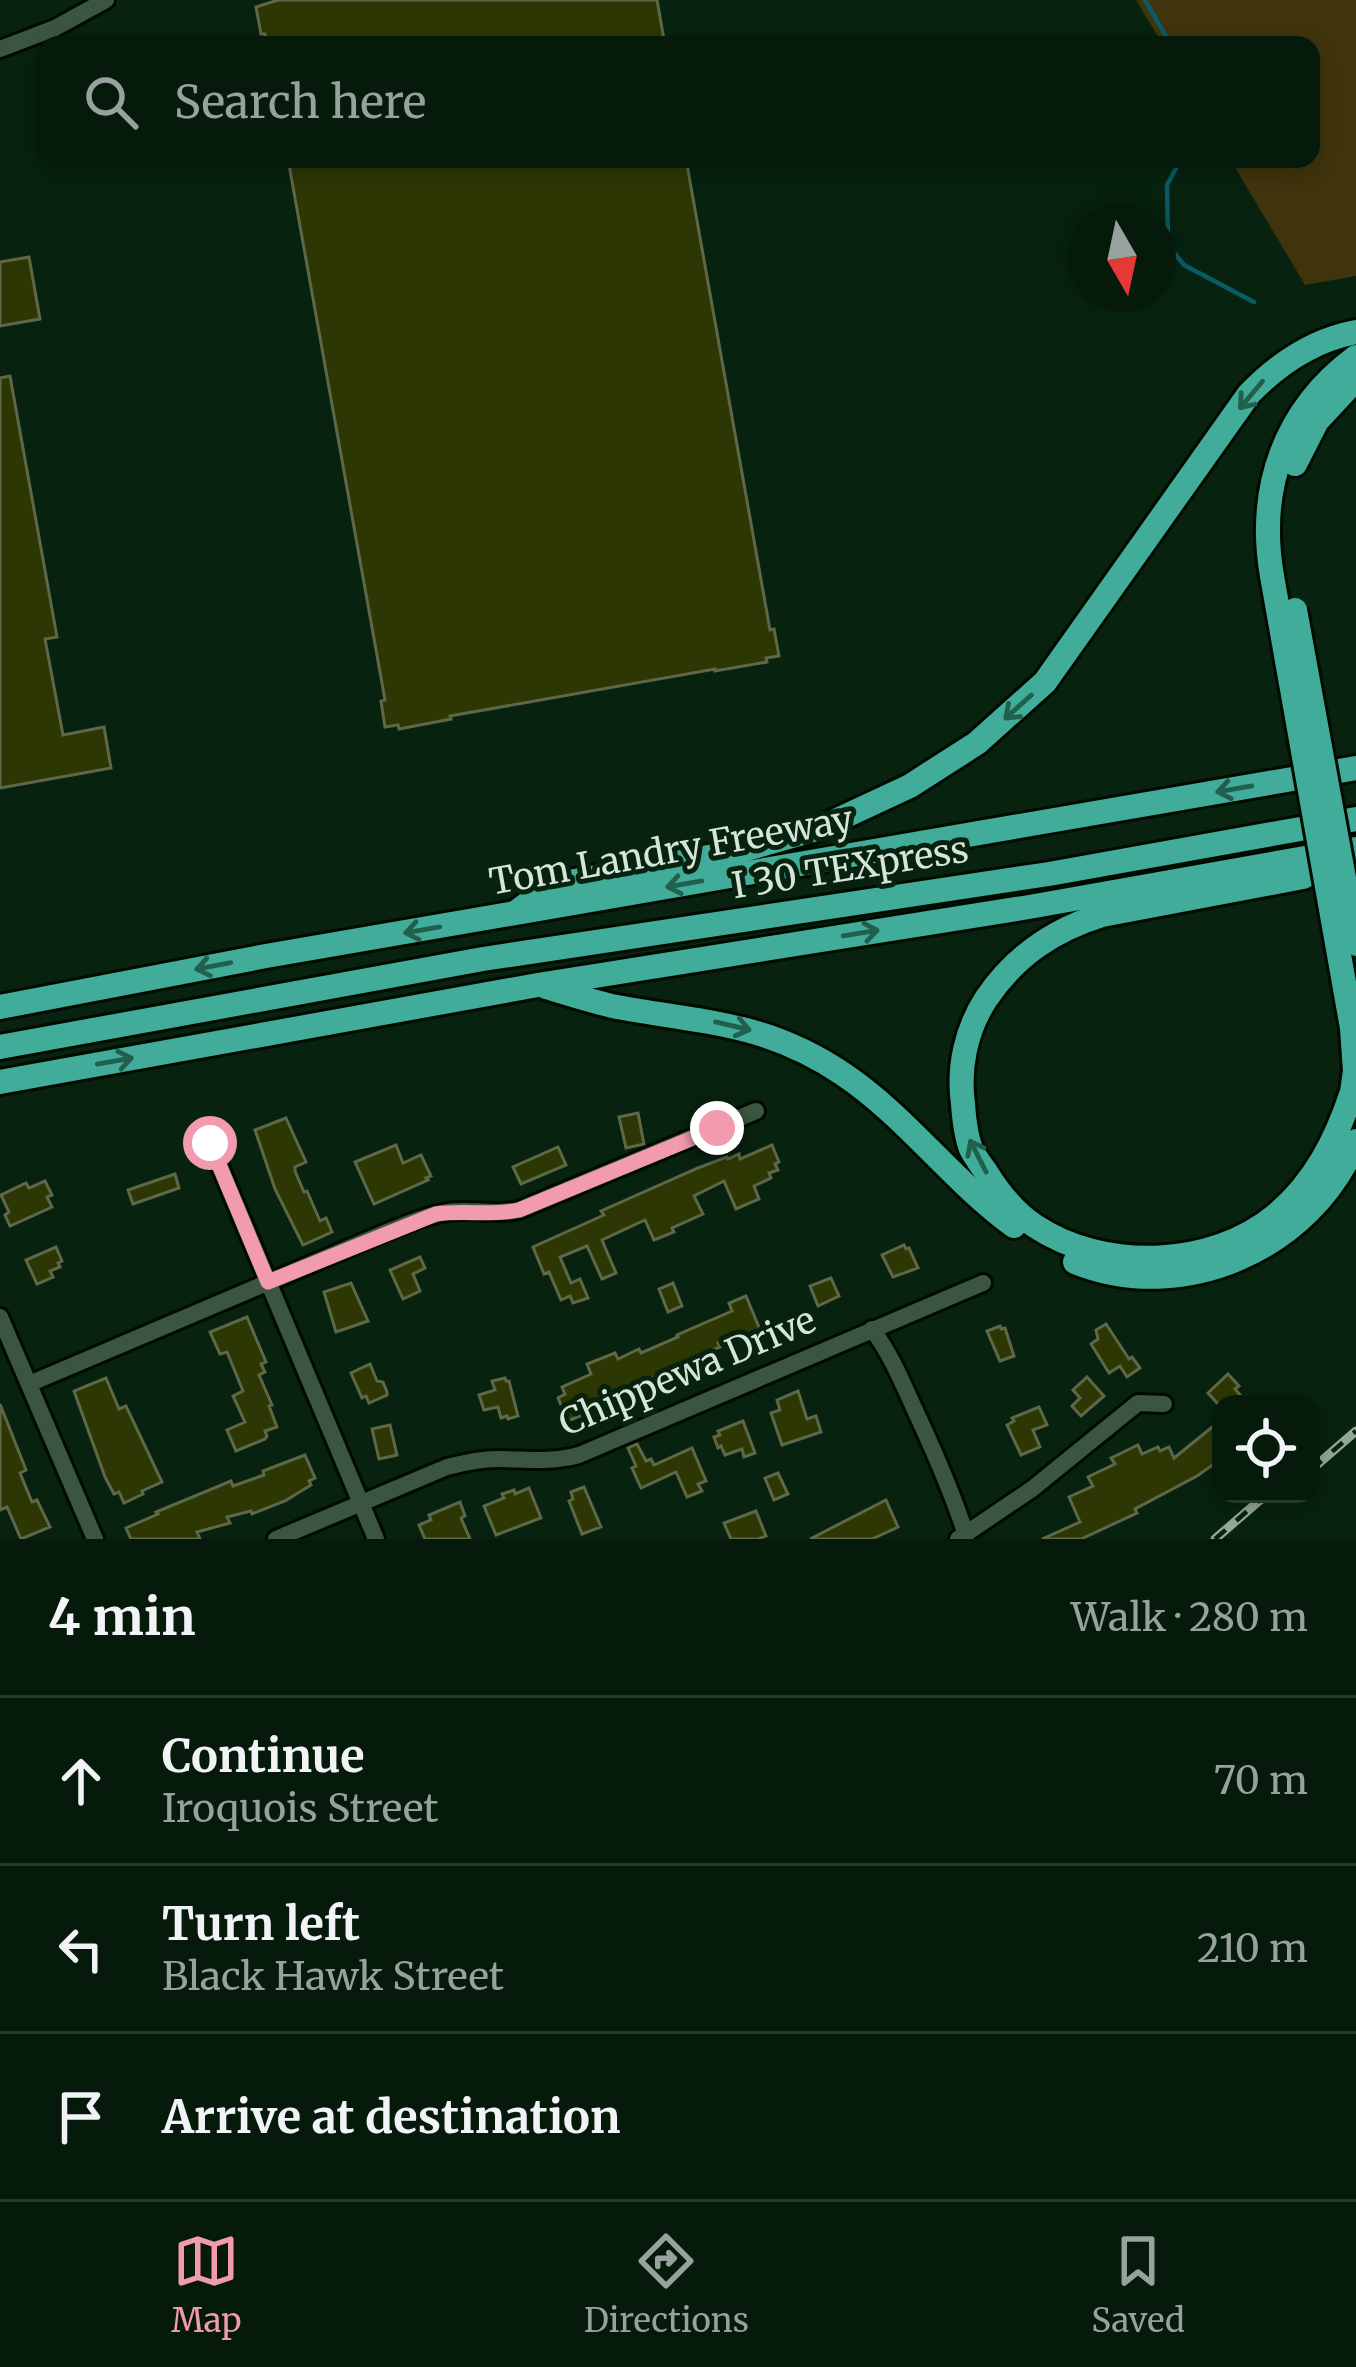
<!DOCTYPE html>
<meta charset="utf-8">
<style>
body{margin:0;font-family:Merriweather,serif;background:#0e2314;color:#f1f3f6}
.controls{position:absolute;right:36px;bottom:36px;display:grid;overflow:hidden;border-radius:24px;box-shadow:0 6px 18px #0003}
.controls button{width:108px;height:108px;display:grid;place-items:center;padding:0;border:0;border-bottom:3px solid #26382c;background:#051a0b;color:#f1f3f6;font:60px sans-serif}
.compass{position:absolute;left:1068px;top:204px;width:108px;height:108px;border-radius:50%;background:#051a0b;box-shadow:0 6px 18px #0003;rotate:171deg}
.stop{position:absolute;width:36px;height:36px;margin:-27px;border:9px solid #f29aaf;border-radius:50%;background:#fff}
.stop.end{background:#f29aaf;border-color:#fff;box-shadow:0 3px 12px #0008}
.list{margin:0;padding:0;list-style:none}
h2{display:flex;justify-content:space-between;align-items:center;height:156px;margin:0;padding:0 48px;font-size:51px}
h2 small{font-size:39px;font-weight:400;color:#97a19d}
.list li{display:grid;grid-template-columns:78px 1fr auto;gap:36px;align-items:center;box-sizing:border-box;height:168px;padding:0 48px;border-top:3px solid #26382c}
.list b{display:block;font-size:45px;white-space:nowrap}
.list p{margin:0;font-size:39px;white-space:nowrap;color:#97a19d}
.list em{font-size:39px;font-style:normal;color:#97a19d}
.icon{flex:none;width:66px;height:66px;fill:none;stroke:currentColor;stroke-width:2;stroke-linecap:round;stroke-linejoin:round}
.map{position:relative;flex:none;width:1356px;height:1539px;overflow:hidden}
.search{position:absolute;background:#051a0b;box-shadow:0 6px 18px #0003;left:36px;right:36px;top:36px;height:132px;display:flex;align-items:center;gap:30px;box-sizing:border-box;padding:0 42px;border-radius:24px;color:#97a19d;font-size:45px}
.sheet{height:660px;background:#051a0b}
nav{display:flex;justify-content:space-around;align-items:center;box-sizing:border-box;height:168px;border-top:3px solid #26382c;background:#051a0b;font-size:33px;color:#97a19d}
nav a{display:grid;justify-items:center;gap:6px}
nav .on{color:#f29aaf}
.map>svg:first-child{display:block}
.green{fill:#40340d}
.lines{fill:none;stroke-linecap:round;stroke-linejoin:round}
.stream{stroke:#095b65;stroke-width:4.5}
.building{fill:#2d3704;stroke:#5e6747;stroke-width:3}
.minor-casing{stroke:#000b00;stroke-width:22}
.highway-casing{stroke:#000b00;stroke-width:30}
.minor{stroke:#3b5640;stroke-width:16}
.highway{stroke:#41ac99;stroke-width:24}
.rail-casing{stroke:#93a697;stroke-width:9}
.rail{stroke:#07220f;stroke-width:4.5;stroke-dasharray:14;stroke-linecap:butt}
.highway-bridge-casing{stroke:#000b00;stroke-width:30;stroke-linecap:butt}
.highway-bridge{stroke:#41ac99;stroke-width:24}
.oneway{stroke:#21604d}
.route{stroke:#f29aaf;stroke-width:15}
.labels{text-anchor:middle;stroke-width:10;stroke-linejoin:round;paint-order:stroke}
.street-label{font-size:36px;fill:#d5e5d8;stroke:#07220f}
</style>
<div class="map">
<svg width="1356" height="1539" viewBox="0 0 1356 1539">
<rect width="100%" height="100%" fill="#07220f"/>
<path class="green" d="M1136,0H1356V276L1305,285L1230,159H1311V45H1163Z"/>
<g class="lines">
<g class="stream">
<path d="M1145,0L1171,45"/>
<path d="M1181,159L1167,185L1168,245L1184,265L1254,302"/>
</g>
</g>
<g class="building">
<path d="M278,0H657L665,45H267L265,34H261L256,7Z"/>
<path d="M288,159H686L770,630L774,629L779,656L766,658L767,662L715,671V669L450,716L451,719L399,729L398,725L385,727L381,701L385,700Z"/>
<path d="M29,257L40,319L0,326V262Z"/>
<path d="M10,376L57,637L45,639L63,735L104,727L111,768L0,788V378Z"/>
<path d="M638,1113L644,1144L626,1148L619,1117Z"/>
<path d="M286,1118L306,1162L295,1167V1171L304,1192L307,1191L320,1221L326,1218L332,1232L303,1245L275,1189L255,1130Z"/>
<path d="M396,1145L403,1163L421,1155L431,1176L426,1178L428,1180L374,1204L355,1162Z"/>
<path d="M772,1145L779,1162L775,1164L778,1170L769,1173L771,1178L754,1186L759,1199L736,1209L724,1181L694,1196L703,1214L672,1228L674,1232L654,1240L645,1220L602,1240L616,1273L602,1279L587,1246L560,1257L571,1283L580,1279L588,1298L573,1303L570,1296L561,1300L549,1272L544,1274L533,1247L604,1215L601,1211L698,1168L727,1157L728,1159L739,1154L740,1159Z"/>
<path d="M558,1147L566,1165L521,1184L513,1167Z"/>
<path d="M175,1174L179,1188L133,1204L128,1190Z"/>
<path d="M45,1181L52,1195L47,1197L52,1207L10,1226L5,1215L9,1212L1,1195L26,1183L29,1188Z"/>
<path d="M904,1245L906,1249L909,1248L918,1268L893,1277L882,1255Z"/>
<path d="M56,1247L62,1261L58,1263L60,1267L50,1271L53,1277L37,1284L26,1260Z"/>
<path d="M420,1257L425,1268L413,1274L420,1291L403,1299L390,1270Z"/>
<path d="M831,1278L839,1296L818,1306L810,1286Z"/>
<path d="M351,1283L368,1321L336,1332L324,1292Z"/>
<path d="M673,1283L682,1306L668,1312L659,1289Z"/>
<path d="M746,1296L763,1337L752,1341L750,1338L745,1340L742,1333L718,1343L720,1347L694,1358L696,1362L677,1371L676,1368L651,1378L652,1381L632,1391L578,1412L580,1416L568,1421L558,1398L565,1394L562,1387L591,1374L587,1364L615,1353L618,1359L639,1349L641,1353L678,1337L677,1335L732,1311L729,1303Z"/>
<path d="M247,1317L266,1362L261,1364L265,1372L259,1375L272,1405L269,1406L277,1427L265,1431L267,1436L265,1439L236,1451L227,1430L245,1422L233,1396L243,1391L227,1352L220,1354L210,1332Z"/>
<path d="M1106,1324L1129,1359L1132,1357L1140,1368L1127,1377L1120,1366L1109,1373L1091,1344L1098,1339L1096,1330Z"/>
<path d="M1000,1326L1001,1329L1005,1328L1014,1356L1000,1361L987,1331Z"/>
<path d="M370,1364L377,1381L383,1382L387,1392V1395L369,1403L366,1396L362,1398L351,1373Z"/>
<path d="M1228,1374L1239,1386L1235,1389L1248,1404H1218L1208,1393Z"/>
<path d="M1087,1377L1104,1396L1081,1416L1072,1406L1080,1398L1073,1390Z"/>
<path d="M106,1378L119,1409L126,1406L162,1482L142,1491L143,1494L124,1503L119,1492L114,1494L105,1477L74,1391Z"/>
<path d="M505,1378L506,1381H509L518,1416L508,1419L507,1416L501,1418L498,1407L484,1410L479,1395L495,1390L492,1381Z"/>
<path d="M798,1391L807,1419L816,1416L821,1432L782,1445L771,1413L780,1410L777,1400Z"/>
<path d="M0,1404L26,1470L20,1473L32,1502L37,1500L50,1527L21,1539L7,1507L0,1510Z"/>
<path d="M1039,1407L1047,1425L1033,1430L1040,1447L1021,1455L1007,1425L1014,1421L1012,1418Z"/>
<path d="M1221,1420V1459L1197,1476L1135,1509L1137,1513L1081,1539H1042L1080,1522L1069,1497L1093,1486L1088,1477L1115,1464L1111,1458L1138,1445L1142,1454L1158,1447L1160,1451L1169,1447L1174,1458Z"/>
<path d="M743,1421L755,1453L744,1457L742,1449L725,1455L721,1446L718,1448L714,1437L720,1435L718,1431Z"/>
<path d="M390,1425L397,1455L379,1459L372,1429Z"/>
<path d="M637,1444L646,1461L651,1459L654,1465L692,1448L706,1481L698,1484L702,1491L687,1497L676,1472L641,1488L632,1468L636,1466L628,1448Z"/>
<path d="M305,1455L315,1478L309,1481L311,1485L285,1501L252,1514L251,1511L227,1517L230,1523L197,1532L200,1539H131L126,1528L158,1514L156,1512L231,1481L233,1486L264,1475L263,1471Z"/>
<path d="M778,1473L788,1494L774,1500L765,1478Z"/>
<path d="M584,1487L601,1527L582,1534L569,1501L573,1499L571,1492Z"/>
<path d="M529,1488L541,1518L496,1535L484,1506L504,1498L502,1494L514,1490L515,1494Z"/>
<path d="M886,1500L898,1527L872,1539H810Z"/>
<path d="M460,1502L465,1516L461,1518L470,1539H425L419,1525L431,1520L429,1515Z"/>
<path d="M756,1511L766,1536L758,1539H731L724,1523Z"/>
</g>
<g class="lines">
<defs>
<g id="minor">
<path d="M0,49L55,28L106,0"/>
<path d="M210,1143L376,1539"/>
<path d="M0,1317L95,1539"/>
<path d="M872,1329C893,1357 905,1389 920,1421C937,1458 953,1495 966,1535"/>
<path d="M29,1384L384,1233C408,1224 434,1211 460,1211C482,1210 496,1215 519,1210L756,1111"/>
<path d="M276,1539L447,1467C463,1463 480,1459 497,1459C526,1459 550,1463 579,1455L983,1283"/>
<path d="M958,1539L1032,1489L1138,1403L1164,1404"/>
</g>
<g id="highway">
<path d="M1295,464L1317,421L1356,379"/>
<path d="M1272,576C1257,489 1284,410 1356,357"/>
<path d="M1334,860L1303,877L1102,915C1053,930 1015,956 986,999C966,1030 958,1067 963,1104C964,1118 966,1136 971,1149C975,1157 981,1165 986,1172C999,1193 1014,1212 1035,1226C1104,1272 1212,1268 1276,1215C1315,1182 1336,1140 1352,1092"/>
<path d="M519,910L552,885L736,852L820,828L910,786L977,743L1045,682L1249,394C1279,363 1313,340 1356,332"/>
<path d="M546,987C570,994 593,1002 617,1007C704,1023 766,1022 843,1074C907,1117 952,1181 1014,1226"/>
<path d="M0,1007L266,956L1356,768"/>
<path d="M0,1047L483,959L1049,874L1356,819"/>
<path d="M0,1082L538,985L1029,907L1356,849"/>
<path d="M1075,1262C1184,1306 1312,1248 1356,1141"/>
</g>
</defs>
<use href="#minor" class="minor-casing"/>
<use href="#highway" class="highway-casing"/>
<use href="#minor" class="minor"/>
<use href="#highway" class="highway"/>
<defs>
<g id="rail">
<path d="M1311,1470L1356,1431"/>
<path d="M1215,1539L1267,1494"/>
</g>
</defs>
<use href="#rail" class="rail-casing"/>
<use href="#rail" class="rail"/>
<defs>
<g id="highway-bridge">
<path d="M1272,576L1352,1028L1355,1071L1352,1092"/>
<path d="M1295,610L1356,944"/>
</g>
</defs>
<use href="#highway-bridge" class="highway-bridge-casing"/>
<use href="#highway-bridge" class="highway-bridge"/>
</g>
<defs><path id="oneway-shaft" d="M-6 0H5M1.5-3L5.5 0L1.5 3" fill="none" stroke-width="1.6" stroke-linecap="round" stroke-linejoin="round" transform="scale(3)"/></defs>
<g class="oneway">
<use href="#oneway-shaft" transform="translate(1251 395) rotate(130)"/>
<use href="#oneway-shaft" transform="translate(1018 707) rotate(138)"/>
<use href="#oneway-shaft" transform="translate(1234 789) rotate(170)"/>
<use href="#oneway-shaft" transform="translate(684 884) rotate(170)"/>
<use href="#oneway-shaft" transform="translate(422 930) rotate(170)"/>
<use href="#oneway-shaft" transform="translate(861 933) rotate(-9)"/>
<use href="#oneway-shaft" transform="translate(213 966) rotate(169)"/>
<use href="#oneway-shaft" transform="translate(733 1026) rotate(13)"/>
<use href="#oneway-shaft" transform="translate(115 1061) rotate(-10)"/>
<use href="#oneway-shaft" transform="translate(978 1156) rotate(-117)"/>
</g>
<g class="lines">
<path class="route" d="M210,1143L268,1282L436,1214C464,1210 491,1216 519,1210L717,1128"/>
</g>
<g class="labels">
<g class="street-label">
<text transform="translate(671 850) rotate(-10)" y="13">Tom Landry Freeway</text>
<text transform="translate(850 867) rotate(-9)" y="13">I 30 TEXpress</text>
<text transform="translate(687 1371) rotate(-23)" y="13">Chippewa Drive</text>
</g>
</g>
</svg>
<div class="controls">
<button><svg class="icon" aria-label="locate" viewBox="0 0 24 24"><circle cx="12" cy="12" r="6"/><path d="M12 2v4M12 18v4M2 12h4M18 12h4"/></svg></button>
</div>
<svg class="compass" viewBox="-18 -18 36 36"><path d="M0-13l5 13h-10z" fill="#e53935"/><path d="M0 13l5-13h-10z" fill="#97a19d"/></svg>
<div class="stop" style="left:210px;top:1143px"></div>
<div class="stop end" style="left:717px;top:1128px"></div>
<div class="search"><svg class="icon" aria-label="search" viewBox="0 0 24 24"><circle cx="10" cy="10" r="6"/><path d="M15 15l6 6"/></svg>Search here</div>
</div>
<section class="sheet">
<h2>4 min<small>Walk · 280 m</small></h2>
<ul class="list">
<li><svg class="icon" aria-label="ahead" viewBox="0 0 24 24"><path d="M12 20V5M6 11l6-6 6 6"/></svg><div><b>Continue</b><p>Iroquois Street</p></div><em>70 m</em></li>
<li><svg class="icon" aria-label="left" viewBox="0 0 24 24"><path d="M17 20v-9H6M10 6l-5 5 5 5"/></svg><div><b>Turn left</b><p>Black Hawk Street</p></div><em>210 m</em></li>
<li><svg class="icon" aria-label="arrive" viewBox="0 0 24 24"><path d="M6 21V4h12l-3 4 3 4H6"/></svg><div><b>Arrive at destination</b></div></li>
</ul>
</section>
<nav>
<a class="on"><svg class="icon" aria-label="map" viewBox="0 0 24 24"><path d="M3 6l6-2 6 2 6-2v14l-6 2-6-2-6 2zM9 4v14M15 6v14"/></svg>Map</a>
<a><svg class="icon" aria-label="directions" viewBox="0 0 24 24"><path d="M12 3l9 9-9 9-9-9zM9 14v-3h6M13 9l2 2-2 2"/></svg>Directions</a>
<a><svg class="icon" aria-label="saved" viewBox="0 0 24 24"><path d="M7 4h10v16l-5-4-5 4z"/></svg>Saved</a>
</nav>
